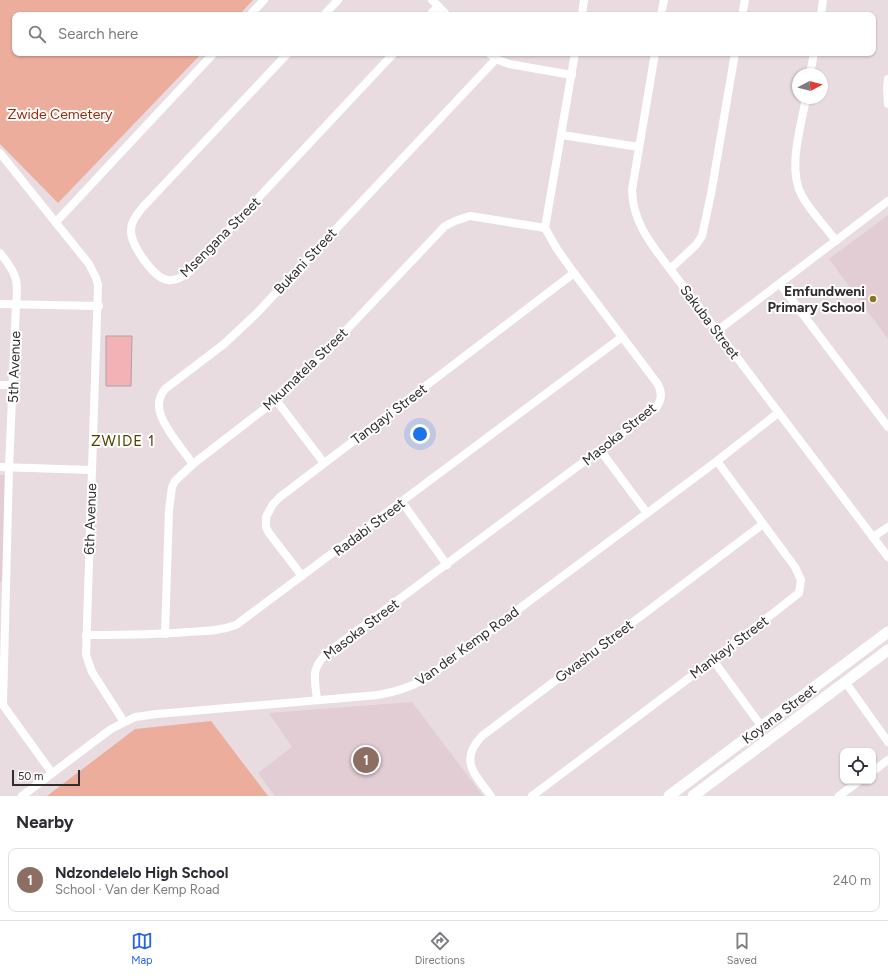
<!DOCTYPE html>
<meta charset="utf-8">
<style>
body{margin:0;font-family:Figtree,sans-serif;background:#f2f2f3;color:#2b2b33}
.controls{position:absolute;right:12px;bottom:12px;display:grid;overflow:hidden;border-radius:8px;box-shadow:0 1px 3px #0004}
.controls button{width:36px;height:36px;display:grid;place-items:center;padding:0;border:0;border-bottom:1px solid #e1e1e2;background:#fff;color:#2b2b33;font:20px sans-serif}
.compass{position:absolute;left:792px;top:68px;width:36px;height:36px;border-radius:50%;background:#fff;box-shadow:0 1px 3px #0004;rotate:83deg}
.scale{position:absolute;left:12px;bottom:10px;width:68px;box-sizing:border-box;padding-left:4px;border:2px solid #312c2d;border-top:0;font-size:11px;line-height:14px;white-space:nowrap;color:#312c2d;-webkit-text-stroke:3px #fff;paint-order:stroke}
.you{position:absolute;left:420px;top:434px;width:14px;height:14px;margin:-10px;border:3px solid #fff;border-radius:50%;background:#1a73e8;box-shadow:0 0 0 6px #1a73e833}
.badge{display:grid;place-items:center;width:26px;height:26px;border-radius:50%;background:#2563eb;color:#fff;font-size:13px;font-weight:700}
.pin{position:absolute;translate:-50% -50%;border:2px solid #fff;box-shadow:0 1px 4px #0006}
.list{margin:0;padding:0;list-style:none}
h2{display:flex;justify-content:space-between;align-items:center;height:52px;margin:0;padding:0 16px;font-size:17px}
h2 small{font-size:13px;font-weight:400;color:#7c7c81}
.list li{display:grid;grid-template-columns:26px 1fr auto;gap:12px;align-items:center;box-sizing:border-box;height:64px;margin:0 8px 8px;padding:0 8px;border:1px solid #e1e1e2;border-radius:8px}
.list b{display:block;font-size:15px;white-space:nowrap}
.list p{margin:0;font-size:13px;white-space:nowrap;color:#7c7c81}
.list em{font-size:13px;font-style:normal;color:#7c7c81}
.icon{flex:none;width:22px;height:22px;fill:none;stroke:currentColor;stroke-width:2;stroke-linecap:round;stroke-linejoin:round}
.map{position:relative;flex:none;width:888px;height:796px;overflow:hidden}
.search{position:absolute;background:#fff;box-shadow:0 1px 3px #0004;left:12px;right:12px;top:12px;height:44px;display:flex;align-items:center;gap:10px;box-sizing:border-box;padding:0 14px;border-radius:8px;color:#7c7c81;font-size:15px}
.sheet{height:124px;background:#fff}
nav{display:flex;justify-content:space-around;align-items:center;box-sizing:border-box;height:56px;border-top:1px solid #e1e1e2;background:#fff;font-size:11px;color:#7c7c81}
nav a{display:grid;justify-items:center;gap:2px}
nav .on{color:#2563eb}
.map>svg:first-child{display:block}
.built{fill:#e2cdd5}
.green{fill:#edad9d}
.building{fill:#f2b2b6;stroke:#aea1a1}
.lines{fill:none;stroke-linecap:round;stroke-linejoin:round}
.minor{stroke:#fff;stroke-width:8}
.secondary{stroke:#fff;stroke-width:11}
.poi-dot{fill:#8c7418;stroke:#fff;stroke-width:1.5}
.labels{text-anchor:middle;stroke-width:4;stroke-linejoin:round;paint-order:stroke}
.park-label{font-size:14px;fill:#9b280a;stroke:#fff}
.street-label{font-size:14px;fill:#312c2d;stroke:#fff}
.poi-label{font-size:14px;font-weight:bold;fill:#312c2d;stroke:#fff;text-anchor:end}
.neighbourhood-label{font-size:15px;letter-spacing:1px;fill:#524200;stroke:#fff}
</style>
<div class="map">
<svg width="888" height="796" viewBox="0 0 888 796">
<rect width="100%" height="100%" fill="#e9dce1"/>
<g class="built">
<path d="M888,215V339L829,259Z"/>
<path d="M0,475H5L3,581L0,583Z"/>
<path d="M412,702L483,796H275L258,773L292,747L269,713Z"/>
</g>
<g class="green">
<path d="M0,0H253L239,15H15V53H202L58,203L0,144Z"/>
<path d="M211,721L268,796H47L135,729Z"/>
</g>
<path class="building" d="M106,336H132L131,386H106Z"/>
<g class="lines">
<g class="minor">
<path d="M432,0L447,15"/>
<path d="M250,15L264,0"/>
<path d="M324,15L338,0"/>
<path d="M430,15L438,6"/>
<path d="M582,15L584,0"/>
<path d="M661,15L664,0"/>
<path d="M742,15L745,0"/>
<path d="M821,15L823,0"/>
<path d="M288,53L142,208C137,215 131,221 131,230C130,244 154,279 168,280C176,281 182,277 188,273L394,53"/>
<path d="M489,53L496,59L509,64L572,75"/>
<path d="M655,53L632,190C633,223 651,244 670,269L888,557"/>
<path d="M810,74L814,53"/>
<path d="M888,79L887,88L888,104"/>
<path d="M806,98C801,127 787,169 802,196C811,212 825,226 836,241"/>
<path d="M562,135L639,147"/>
<path d="M0,153L89,264L96,278L98,285L86,655L92,672L124,722"/>
<path d="M56,222L214,53"/>
<path d="M0,253C16,273 19,279 16,305L9,468L3,705L52,773"/>
<path d="M670,269L696,245L702,236L711,194L735,53"/>
<path d="M780,284L888,427"/>
<path d="M0,304L99,306"/>
<path d="M717,331L888,201"/>
<path d="M0,385H13"/>
<path d="M276,400L324,463"/>
<path d="M600,450L647,513"/>
<path d="M193,464C183,450 157,420 159,404C159,398 162,393 165,389L224,344L256,314L496,59"/>
<path d="M0,467L91,470"/>
<path d="M402,502L447,565"/>
<path d="M873,537L888,527"/>
<path d="M302,576L269,533L266,527V517L273,504L280,497L574,273"/>
<path d="M165,634L169,510L172,487L175,481L193,464L276,400L316,362L445,226L455,221L470,216L545,228"/>
<path d="M86,635C120,635 154,635 187,632C204,631 220,631 236,625L622,337"/>
<path d="M713,660L762,727"/>
<path d="M846,683L888,742"/>
<path d="M317,700C315,678 310,670 327,653L656,408C662,400 662,391 657,383L574,273L557,249L545,228L575,53"/>
<path d="M873,771L888,760"/>
<path d="M22,796L111,729L135,717L157,714L378,695C396,692 409,688 425,679L717,461L778,413"/>
<path d="M491,796C474,774 459,760 482,736L763,524"/>
<path d="M532,796L713,660L799,593L801,580L795,567L717,461"/>
<path d="M839,796L859,781"/>
</g>
<g class="secondary">
<path d="M669,796L888,632"/>
<path d="M693,796L888,650"/>
</g>
</g>
<circle class="poi-dot" cx="873" cy="299" r="4"/>
<g class="labels">
<g class="park-label">
<text x="60" y="119">Zwide Cemetery</text>
</g>
<g class="street-label">
<text transform="translate(220 237) rotate(-45)" y="5">Msengana Street</text>
<text transform="translate(305 261) rotate(-47)" y="5">Bukani Street</text>
<text transform="translate(710 322) rotate(53)" y="5">Sakuba Street</text>
<text transform="translate(14 367) rotate(-88)" y="5">5th Avenue</text>
<text transform="translate(305 369) rotate(-44)" y="5">Mkumatela Street</text>
<text transform="translate(389 414) rotate(-37)" y="5">Tangayi Street</text>
<text transform="translate(619 434) rotate(-39)" y="5">Masoka Street</text>
<text transform="translate(90 519) rotate(-88)" y="5">6th Avenue</text>
<text transform="translate(369 527) rotate(-37)" y="5">Radabi Street</text>
<text transform="translate(361 629) rotate(-37)" y="5">Masoka Street</text>
<text transform="translate(467 646) rotate(-36)" y="5">Van der Kemp Road</text>
<text transform="translate(729 647) rotate(-37)" y="5">Mankayi Street</text>
<text transform="translate(594 651) rotate(-37)" y="5">Gwashu Street</text>
<text transform="translate(779 714) rotate(-37)" y="5">Koyana Street</text>
</g>
<g class="poi-label">
<text x="865" y="296">Emfundweni<tspan x="865" dy="16">Primary School</tspan></text>
</g>
<g class="neighbourhood-label">
<text x="123" y="446">ZWIDE 1</text>
</g>
</g>
</svg>
<div class="controls">
<button><svg class="icon" aria-label="locate" viewBox="0 0 24 24"><circle cx="12" cy="12" r="6"/><path d="M12 2v4M12 18v4M2 12h4M18 12h4"/></svg></button>
</div>
<svg class="compass" viewBox="-18 -18 36 36"><path d="M0-13l5 13h-10z" fill="#e53935"/><path d="M0 13l5-13h-10z" fill="#7c7c81"/></svg>
<div class="scale">50 m</div>
<div class="you"></div>
<div class="pin badge" style="left:366px;top:760px;background:#8d6e63">1</div>
<div class="search"><svg class="icon" aria-label="search" viewBox="0 0 24 24"><circle cx="10" cy="10" r="6"/><path d="M15 15l6 6"/></svg>Search here</div>
</div>
<section class="sheet">
<h2>Nearby<small></small></h2>
<ul class="list">
<li><span class="badge" style="background:#8d6e63">1</span><div><b>Ndzondelelo High School</b><p>School · Van der Kemp Road</p></div><em>240 m</em></li>
</ul>
</section>
<nav>
<a class="on"><svg class="icon" aria-label="map" viewBox="0 0 24 24"><path d="M3 6l6-2 6 2 6-2v14l-6 2-6-2-6 2zM9 4v14M15 6v14"/></svg>Map</a>
<a><svg class="icon" aria-label="directions" viewBox="0 0 24 24"><path d="M12 3l9 9-9 9-9-9zM9 14v-3h6M13 9l2 2-2 2"/></svg>Directions</a>
<a><svg class="icon" aria-label="saved" viewBox="0 0 24 24"><path d="M7 4h10v16l-5-4-5 4z"/></svg>Saved</a>
</nav>
